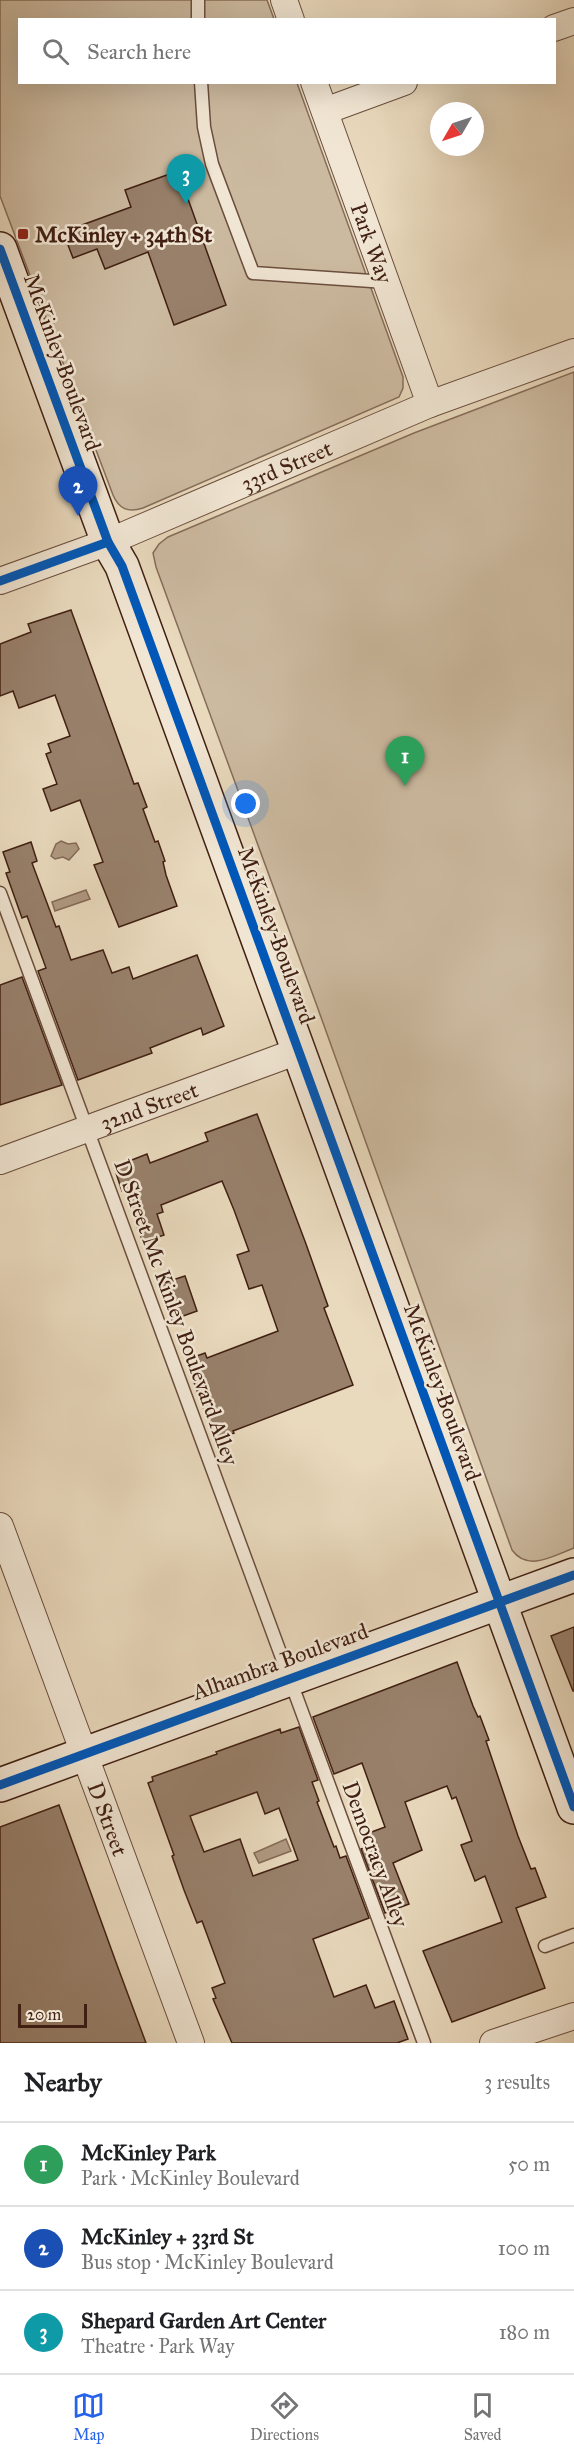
<!DOCTYPE html>
<meta charset="utf-8">
<style>
body{margin:0;font-family:"IM FELL Great Primer",serif;background:#f6f6f6;color:#202124}
.compass{position:absolute;left:430px;top:102px;width:54px;height:54px;border-radius:50%;background:#fff;box-shadow:0 6px 24px #0002;rotate:231deg}
.scale{position:absolute;left:18px;bottom:15px;width:69px;box-sizing:border-box;padding-left:6px;border:3px solid #412013;border-top:0;font-size:16px;line-height:21px;white-space:nowrap;color:#412013;-webkit-text-stroke:4px #f1e6d4;paint-order:stroke}
.you{position:absolute;left:246px;top:804px;width:21px;height:21px;margin:-15px;border:4px solid #fff;border-radius:50%;background:#1a73e8;box-shadow:0 0 0 9px #1a73e833}
.badge{display:grid;place-items:center;width:39px;height:39px;border-radius:50%;background:#2563eb;color:#fff;font-size:20px;font-weight:700}
.pin{position:absolute;translate:-50% -50px;filter:drop-shadow(0 2px 3px #0008)}
.pin::after{content:'';position:absolute;top:32px;width:21px;height:18px;background:inherit;clip-path:polygon(0 0,100% 0,50% 100%)}
.list{margin:0;padding:0;list-style:none}
h2{display:flex;justify-content:space-between;align-items:center;height:78px;margin:0;padding:0 24px;font-size:26px}
h2 small{font-size:20px;font-weight:400;color:#757577}
.list li{display:grid;grid-template-columns:39px 1fr auto;gap:18px;align-items:center;box-sizing:border-box;height:84px;padding:0 24px;border-top:2px solid #e0e0e0}
.list b{display:block;font-size:22px;white-space:nowrap}
.list p{margin:0;font-size:20px;white-space:nowrap;color:#757577}
.list em{font-size:20px;font-style:normal;color:#757577}
.icon{flex:none;width:33px;height:33px;fill:none;stroke:currentColor;stroke-width:2;stroke-linecap:round;stroke-linejoin:round}
.map{position:relative;flex:none;width:574px;height:2043px;overflow:hidden}
.search{position:absolute;background:#fff;box-shadow:0 6px 24px #0002;left:18px;right:18px;top:18px;height:66px;display:flex;align-items:center;gap:15px;box-sizing:border-box;padding:0 21px;border-radius:0px;color:#757577;font-size:22px}
.sheet{height:330px;background:#fff}
nav{display:flex;justify-content:space-around;align-items:center;box-sizing:border-box;height:84px;border-top:2px solid #e0e0e0;background:#fff;font-size:16px;color:#757577}
nav a{display:grid;justify-items:center;gap:3px}
nav .on{color:#2563eb}
.map>svg:first-child{display:block}
.green{fill:#ccbaa0;stroke:#866d5a;stroke-width:1.5}
.water{fill:#b09a83;stroke:#846956;stroke-width:1.5}
.building{fill:#98806b;stroke:#412013;stroke-width:1.5;fill-rule:evenodd}
.lines{fill:none;stroke-linecap:round;stroke-linejoin:round}
.lane-casing{stroke:#6b4e3e;stroke-width:15}
.street-casing{stroke:#6b4e3e;stroke-width:28}
.secondary-casing{stroke:#412013;stroke-width:36}
.lane{stroke:#f1e6d4;stroke-width:12}
.street{stroke:#f1e6d4;stroke-width:26}
.secondary{stroke:#f1e6d4;stroke-width:33}
.cycleway-casing{stroke:#f1e6d4;stroke-width:13}
.cycleway{stroke:#0057b8;stroke-width:9}
.poi-dot{fill:#8f2418;stroke:#f1e6d4;stroke-width:2}
.labels{text-anchor:middle;stroke-width:5;stroke-linejoin:round;paint-order:stroke}
.poi-label{font-size:22px;font-weight:bold;fill:#412013;stroke:#f1e6d4;text-anchor:start}
.street-label{font-size:22px;fill:#412013;stroke:#f1e6d4}
</style>
<div class="map">
<svg width="574" height="2043" viewBox="0 0 574 2043">
<rect width="100%" height="100%" fill="#e9d9bd"/>
<filter id="stains"><feTurbulence type="fractalNoise" baseFrequency=".00333" numOctaves="4"/><feColorMatrix values="0 0 0 0 .2 0 0 0 0 .09 0 0 0 0 .02 0 0 0 .5 -.17"/></filter>
<radialGradient id="worn" r=".72"><stop offset=".6" stop-color="#630" stop-opacity="0"/><stop offset="1" stop-color="#630" stop-opacity=".3"/></radialGradient>
<g class="green">
<path d="M0,0H267L274,19L20,20V82L297,83L403,377V388L399,397L143,508C128,513 119,509 113,495L0,196Z"/>
<path d="M574,372V1548C553,1556 528,1572 512,1550L317,1006L156,567L153,553L159,544L168,537L414,433Z"/>
</g>
<g class="water">
<path d="M61,841L68,844L76,843L79,849L69,860L63,857L55,859L51,856L56,844Z"/>
<path d="M86,890L90,899L55,911L52,902Z"/>
<path d="M286,1839L291,1851L259,1863L254,1853Z"/>
</g>
<g class="building">
<path d="M178,171L226,305L174,325L148,252L105,269L97,249L73,258L63,232L131,207L125,190Z"/>
<path d="M71,610L134,784L138,783L147,807L143,809L155,842L158,841L165,861L163,862L166,875L177,906L119,927L94,865L103,862L80,800L51,811L43,789L57,784L46,754L51,752L48,744L70,736L55,695L19,708L13,691L0,696V644L31,632L28,624Z"/>
<path d="M31,842L37,861L32,863L56,927L59,926L71,960L103,950L112,973L129,967L133,979L197,955L224,1026L203,1035L201,1028L150,1048L152,1053L78,1080L38,971L46,968L27,916L22,918L6,873L10,872L3,852Z"/>
<path d="M22,977L62,1085L0,1105V985Z"/>
<path d="M257,1114L306,1244L328,1306L324,1308L353,1385L233,1431L234,1433L215,1440L186,1360L205,1353L207,1358L278,1331L262,1285L249,1289L237,1255L249,1251L234,1210L222,1181L161,1205L163,1212L157,1214L164,1235L143,1242L137,1226L140,1225L126,1190L122,1191L114,1167L147,1154L150,1163L208,1141L205,1133Z"/>
<path d="M185,1276L197,1311L172,1320L160,1284Z"/>
<path d="M574,1627V1691H573L551,1636Z"/>
<path d="M457,1662L473,1706L478,1717L480,1716L489,1740L486,1741L518,1836L531,1869L535,1868L546,1897L516,1908L545,1988L452,2022L423,1951L502,1922L485,1876L475,1881L461,1845L472,1841L456,1797L452,1799L447,1786L405,1802L422,1850L393,1863L409,1904L385,1913L361,1849L373,1845L369,1833L385,1827L362,1763L334,1774L313,1717Z"/>
<path d="M299,1727L318,1780L312,1782L319,1801L317,1802L334,1847L336,1846L340,1858L346,1856L369,1918L313,1939L334,1997L366,1985L375,2008L394,2001L408,2039L397,2043H232L213,1999L216,1998L212,1988L225,1983L202,1921L197,1923L184,1890L172,1856L174,1855L148,1783L153,1781L152,1777L217,1754L216,1752L280,1729L281,1733ZM257,1792L265,1814L279,1808L298,1860L253,1876L240,1839L204,1852L190,1816Z"/>
<path d="M59,1805L117,1965L146,2043H0V1827Z"/>
</g>
<g class="lines">
<defs>
<g id="lane">
<path d="M198,20V0"/>
<path d="M201,82L204,127L212,164L253,273L386,282"/>
<path d="M0,893L424,2043"/>
<path d="M545,1946L574,1935"/>
</g>
<g id="street">
<path d="M284,0L291,20"/>
<path d="M554,28L574,21"/>
<path id="s1" d="M314,82L430,404"/>
<path d="M325,111L404,82"/>
<path id="s2" d="M0,581L108,542L430,404L574,352"/>
<path id="s3" d="M0,1161L298,1051"/>
<path id="s4" d="M0,1526L191,2043"/>
<path d="M493,2043L574,2016"/>
</g>
<g id="secondary">
<path d="M0,249L108,542L122,566L574,1807"/>
<path d="M0,1785L574,1575"/>
</g>
</defs>
<use href="#lane" class="lane-casing"/>
<use href="#street" class="street-casing"/>
<use href="#secondary" class="secondary-casing"/>
<use href="#lane" class="lane"/>
<use href="#street" class="street"/>
<use href="#secondary" class="secondary"/>
<defs>
<g id="cycleway">
<path d="M0,249L108,542L122,566L574,1807"/>
<path d="M0,581L108,542"/>
<path d="M0,1785L574,1575"/>
</g>
</defs>
<use href="#cycleway" class="cycleway-casing"/>
<use href="#cycleway" class="cycleway"/>
</g>
<rect class="poi-dot" x="17" y="228" width="12" height="12" rx="3"/>
<g class="labels">
<g class="poi-label">
<text x="35" y="242">McKinley + 34th St</text>
</g>
<g class="street-label">
<text dy="8" stroke="none"><textPath href="#s1" startOffset="171">Park Way</textPath></text>
<text transform="translate(63 362) rotate(70)" y="8">McKinley Boulevard</text>
<text dy="8" stroke="none"><textPath href="#s2" startOffset="309">33rd Street</textPath></text>
<text transform="translate(277 935) rotate(70)" y="8">McKinley Boulevard</text>
<text dy="8" stroke="none"><textPath href="#s3" startOffset="159">32nd Street</textPath></text>
<text transform="translate(177 1312) rotate(70)" y="8">D Street Mc Kinley Boulevard Alley</text>
<text transform="translate(443 1392) rotate(70)" y="8">McKinley Boulevard</text>
<text transform="translate(280 1661) rotate(-20)" y="8">Alhambra Boulevard</text>
<text dy="8" stroke="none"><textPath href="#s4" startOffset="312">D Street</textPath></text>
<text transform="translate(376 1854) rotate(70)" y="8">Democracy Alley</text>
</g>
</g>
<rect width="100%" height="100%" filter="url(#stains)"/>
<rect width="100%" height="100%" fill="url(#worn)"/>
</svg>
<svg class="compass" viewBox="-18 -18 36 36"><path d="M0-13l5 13h-10z" fill="#e53935"/><path d="M0 13l5-13h-10z" fill="#757577"/></svg>
<div class="scale">20 m</div>
<div class="you"></div>
<div class="pin badge" style="left:405px;top:786px;background:#2e9e5b">1</div>
<div class="pin badge" style="left:78px;top:516px;background:#1a4fb4">2</div>
<div class="pin badge" style="left:186px;top:204px;background:#0f9aa8">3</div>
<div class="search"><svg class="icon" aria-label="search" viewBox="0 0 24 24"><circle cx="10" cy="10" r="6"/><path d="M15 15l6 6"/></svg>Search here</div>
</div>
<section class="sheet">
<h2>Nearby<small>3 results</small></h2>
<ul class="list">
<li><span class="badge" style="background:#2e9e5b">1</span><div><b>McKinley Park</b><p>Park · McKinley Boulevard</p></div><em>50 m</em></li>
<li><span class="badge" style="background:#1a4fb4">2</span><div><b>McKinley + 33rd St</b><p>Bus stop · McKinley Boulevard</p></div><em>100 m</em></li>
<li><span class="badge" style="background:#0f9aa8">3</span><div><b>Shepard Garden Art Center</b><p>Theatre · Park Way</p></div><em>180 m</em></li>
</ul>
</section>
<nav>
<a class="on"><svg class="icon" aria-label="map" viewBox="0 0 24 24"><path d="M3 6l6-2 6 2 6-2v14l-6 2-6-2-6 2zM9 4v14M15 6v14"/></svg>Map</a>
<a><svg class="icon" aria-label="directions" viewBox="0 0 24 24"><path d="M12 3l9 9-9 9-9-9zM9 14v-3h6M13 9l2 2-2 2"/></svg>Directions</a>
<a><svg class="icon" aria-label="saved" viewBox="0 0 24 24"><path d="M7 4h10v16l-5-4-5 4z"/></svg>Saved</a>
</nav>
